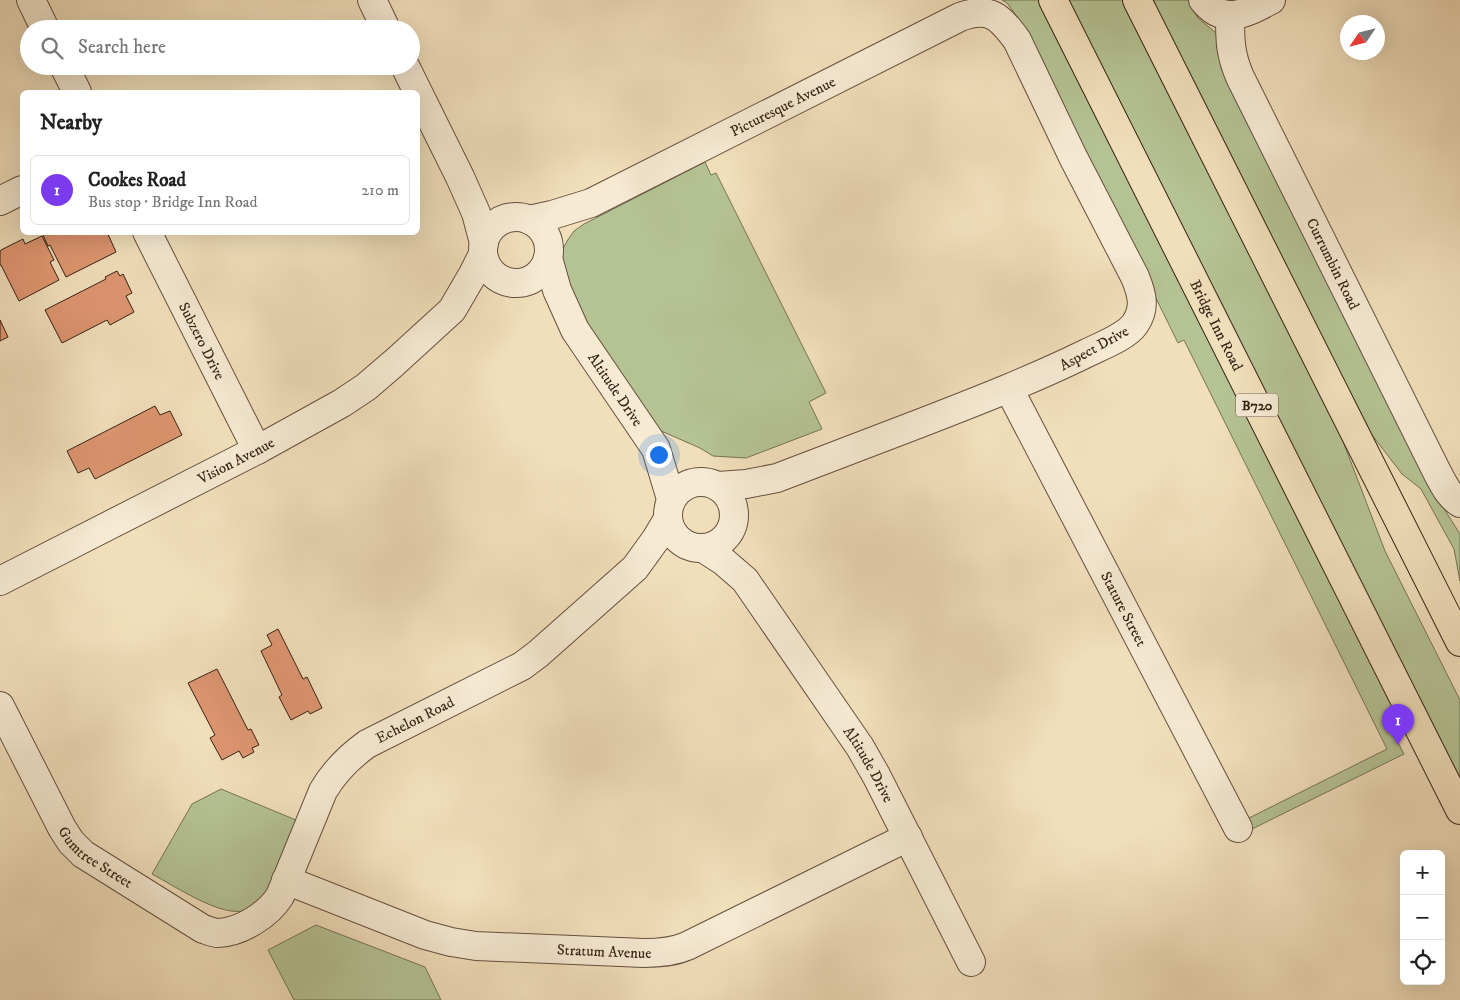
<!DOCTYPE html>
<meta charset="utf-8">
<style>
body{margin:0;font-family:"IM FELL DW Pica",serif;background:#f6f6f6;color:#222}
.controls{position:absolute;right:15px;bottom:15px;display:grid;overflow:hidden;border-radius:8px;box-shadow:0 5px 20px #0002}
.controls button{width:45px;height:45px;display:grid;place-items:center;padding:0;border:0;border-bottom:1px solid #e0e0e0;background:#fff;color:#222;font:25px sans-serif}
.compass{position:absolute;left:1340px;top:15px;width:45px;height:45px;border-radius:50%;background:#fff;box-shadow:0 5px 20px #0002;rotate:235deg}
.you{position:absolute;left:658px;top:454px;width:18px;height:18px;margin:-12px;border:4px solid #fff;border-radius:50%;background:#1a73e8;box-shadow:0 0 0 8px #1a73e833}
.badge{display:grid;place-items:center;width:32px;height:32px;border-radius:50%;background:#7c3aed;color:#fff;font-size:16px;font-weight:700}
.pin{position:absolute;translate:-50% -41px;filter:drop-shadow(0 1px 2px #0008)}
.pin::after{content:'';position:absolute;top:26px;width:18px;height:15px;background:inherit;clip-path:polygon(0 0,100% 0,50% 100%)}
.list{margin:0;padding:0;list-style:none}
h2{display:flex;justify-content:space-between;align-items:center;height:65px;margin:0;padding:0 20px;font-size:21px}
h2 small{font-size:16px;font-weight:400;color:#767676}
.list li{display:grid;grid-template-columns:32px 1fr auto;gap:15px;align-items:center;box-sizing:border-box;height:70px;margin:0 10px 10px;padding:0 10px;border:1px solid #e0e0e0;border-radius:8px}
.list b{display:block;font-size:19px;white-space:nowrap}
.list p{margin:0;font-size:16px;white-space:nowrap;color:#767676}
.list em{font-size:16px;font-style:normal;color:#767676}
.icon{flex:none;width:28px;height:28px;fill:none;stroke:currentColor;stroke-width:2;stroke-linecap:round;stroke-linejoin:round}
.map{position:relative;flex:none;width:1460px;height:1000px;overflow:hidden}
.search{position:absolute;background:#fff;box-shadow:0 5px 20px #0002;left:20px;top:20px;width:400px;height:55px;display:flex;align-items:center;gap:12px;box-sizing:border-box;padding:0 18px;border-radius:28px;color:#767676;font-size:19px}
.panel{position:absolute;background:#fff;box-shadow:0 5px 20px #0002;left:20px;top:90px;width:400px;height:145px;border-radius:8px}
.map>svg:first-child{display:block}
.green{fill:#b5c394;stroke:#767254}
.building{fill:#de9671;stroke:#362115}
.lines{fill:none;stroke-linecap:round;stroke-linejoin:round}
.minor-casing{stroke:#65503e;stroke-width:30}
.major-casing{stroke:#362115;stroke-width:30}
.minor{stroke:#f6ead3;stroke-width:28}
.major{stroke:#f1dfbb;stroke-width:28}
.labels{text-anchor:middle;stroke-width:5;stroke-linejoin:round;paint-order:stroke}
.shield{fill:#f6ead3;stroke:#705d4e;stroke-width:1}
.shield-label{font-size:14px;font-weight:bold;fill:#362115}
.street-label{font-size:15px;fill:#362115;stroke:#f6ead3}
</style>
<div class="map">
<svg width="1460" height="1000" viewBox="0 0 1460 1000">
<rect width="100%" height="100%" fill="#f1dfbb"/>
<filter id="stains"><feTurbulence type="fractalNoise" baseFrequency=".004" numOctaves="4"/><feColorMatrix values="0 0 0 0 .2 0 0 0 0 .09 0 0 0 0 .02 0 0 0 .5 -.17"/></filter>
<radialGradient id="worn" r=".72"><stop offset=".6" stop-color="#630" stop-opacity="0"/><stop offset="1" stop-color="#630" stop-opacity=".3"/></radialGradient>
<g class="green">
<path d="M1002,0H1039L1397,710L1395,737L1404,754L1252,829L1247,819L1387,749L1184,340L1178,343L1018,18L1007,3Z"/>
<path d="M1068,0H1123L1327,405L1339,431L1385,551L1460,700V779Z"/>
<path d="M1152,0H1188L1198,18L1215,32L1218,36L1436,496L1460,534V581L1454,549L1421,489L1402,474L1369,431Z"/>
<path d="M705,162L711,175L716,173L826,393L809,402L822,429L746,458L713,456L700,448L661,431L568,295L559,264L561,253L567,241L574,231L584,224Z"/>
<path d="M221,789L296,820L265,896C259,902 253,907 246,910C223,919 173,885 152,874L192,804Z"/>
<path d="M316,925L425,967L441,1000H294L268,950Z"/>
</g>
<g class="building">
<path d="M49,232H107L116,252L66,277L50,245L48,246L43,235Z"/>
<path d="M42,236L54,260L50,262L59,280L19,301L1,265H0V252L1,250L23,239L25,244Z"/>
<path d="M117,271L120,276L123,274L132,293L126,296L134,312L110,325L107,320L62,343L45,310L106,279L105,277Z"/>
<path d="M0,320L8,337L0,341Z"/>
<path d="M155,406L160,415L170,411L182,435L95,479L89,468L78,473L67,451Z"/>
<path d="M278,629L303,679L307,677L322,708L310,714L308,711L291,720L279,697L282,695L261,651L272,645L267,635Z"/>
<path d="M217,669L248,730L251,729L259,745L252,748L254,752L243,758L239,751L222,760L210,738L215,735L188,683Z"/>
</g>
<g class="lines">
<defs>
<g id="minor">
<path d="M31,0L45,29"/>
<path d="M372,0L386,29"/>
<path d="M1203,0C1224,27 1248,12 1271,0"/>
<path id="s1" d="M1230,15C1230,40 1230,54 1240,77L1438,474C1444,485 1449,496 1460,503"/>
<path d="M64,66L77,92"/>
<path d="M405,66L460,177L476,213L484,243"/>
<path d="M0,201L22,190"/>
<circle cx="516" cy="250" r="33"/>
<path id="s2" d="M529,220L552,215L591,203L960,17C990,6 1000,17 1017,40L1073,157L1135,277C1142,294 1146,308 1135,324C1126,337 1101,346 1087,353C1034,379 980,400 926,421C876,440 827,459 777,478L746,484L718,486"/>
<path id="s3" d="M147,232L257,450"/>
<path id="s4" d="M548,258L557,290L575,330L656,449L671,499"/>
<path id="s5" d="M1009,389L1238,828"/>
<circle cx="701" cy="515" r="33"/>
<path id="s6" d="M703,548L723,561L745,580L860,747L876,775L971,962"/>
<path id="s7" d="M0,581L257,450L342,403L366,387L394,363L452,310L473,274L483,254"/>
<path id="s8" d="M0,706L62,828L71,842L83,854L203,929C207,930 213,933 218,933C241,932 268,915 280,896L323,791C334,772 349,757 367,744L522,666L538,654L635,568L656,539L668,519"/>
<path id="s9" d="M286,880L425,935L451,942L476,946L644,953C660,953 673,952 687,946L908,837"/>
</g>
<g id="major">
<path id="s10" d="M1053,0L1460,810"/>
<path d="M1137,0L1460,642"/>
</g>
</defs>
<use href="#minor" class="minor-casing"/>
<use href="#major" class="major-casing"/>
<use href="#minor" class="minor"/>
<use href="#major" class="major"/>
</g>
<g class="labels">
<rect class="shield" x="1236" y="393.5" width="42" height="23" rx="4"/>
<g class="shield-label">
<text x="1257" y="410">B720</text>
</g>
<g class="street-label">
<text dy="5" stroke="none"><textPath href="#s2" startOffset="279">Picturesque Avenue</textPath></text>
<text dy="5" stroke="none"><textPath href="#s1" startOffset="272">Currumbin Road</textPath></text>
<text dy="5" stroke="none"><textPath href="#s10" startOffset="364">Bridge Inn Road</textPath></text>
<text dy="5" stroke="none"><textPath href="#s3" startOffset="122">Subzero Drive</textPath></text>
<text transform="translate(1094 348) rotate(-29)" y="5">Aspect Drive</text>
<text dy="5" stroke="none"><textPath href="#s4" startOffset="149">Altitude Drive</textPath></text>
<text dy="5" stroke="none"><textPath href="#s7" startOffset="265">Vision Avenue</textPath></text>
<text dy="5" stroke="none"><textPath href="#s5" startOffset="248">Stature Street</textPath></text>
<text dy="5" stroke="none"><textPath href="#s8" startOffset="634">Echelon Road</textPath></text>
<text dy="5" stroke="none"><textPath href="#s6" startOffset="275">Altitude Drive</textPath></text>
<text dy="5" stroke="none"><textPath href="#s8" startOffset="182">Gumtree Street</textPath></text>
<text dy="5" stroke="none"><textPath href="#s9" startOffset="330">Stratum Avenue</textPath></text>
</g>
</g>
<rect width="100%" height="100%" filter="url(#stains)"/>
<rect width="100%" height="100%" fill="url(#worn)"/>
</svg>
<div class="controls">
<button>+</button>
<button>−</button>
<button><svg class="icon" aria-label="locate" viewBox="0 0 24 24"><circle cx="12" cy="12" r="6"/><path d="M12 2v4M12 18v4M2 12h4M18 12h4"/></svg></button>
</div>
<svg class="compass" viewBox="-18 -18 36 36"><path d="M0-13l5 13h-10z" fill="#e53935"/><path d="M0 13l5-13h-10z" fill="#767676"/></svg>
<div class="you"></div>
<div class="pin badge" style="left:1398px;top:745px">1</div>
<div class="search"><svg class="icon" aria-label="search" viewBox="0 0 24 24"><circle cx="10" cy="10" r="6"/><path d="M15 15l6 6"/></svg>Search here</div>
<section class="panel">
<h2>Nearby<small></small></h2>
<ul class="list">
<li><span class="badge">1</span><div><b>Cookes Road</b><p>Bus stop · Bridge Inn Road</p></div><em>210 m</em></li>
</ul>
</section>
</div>
